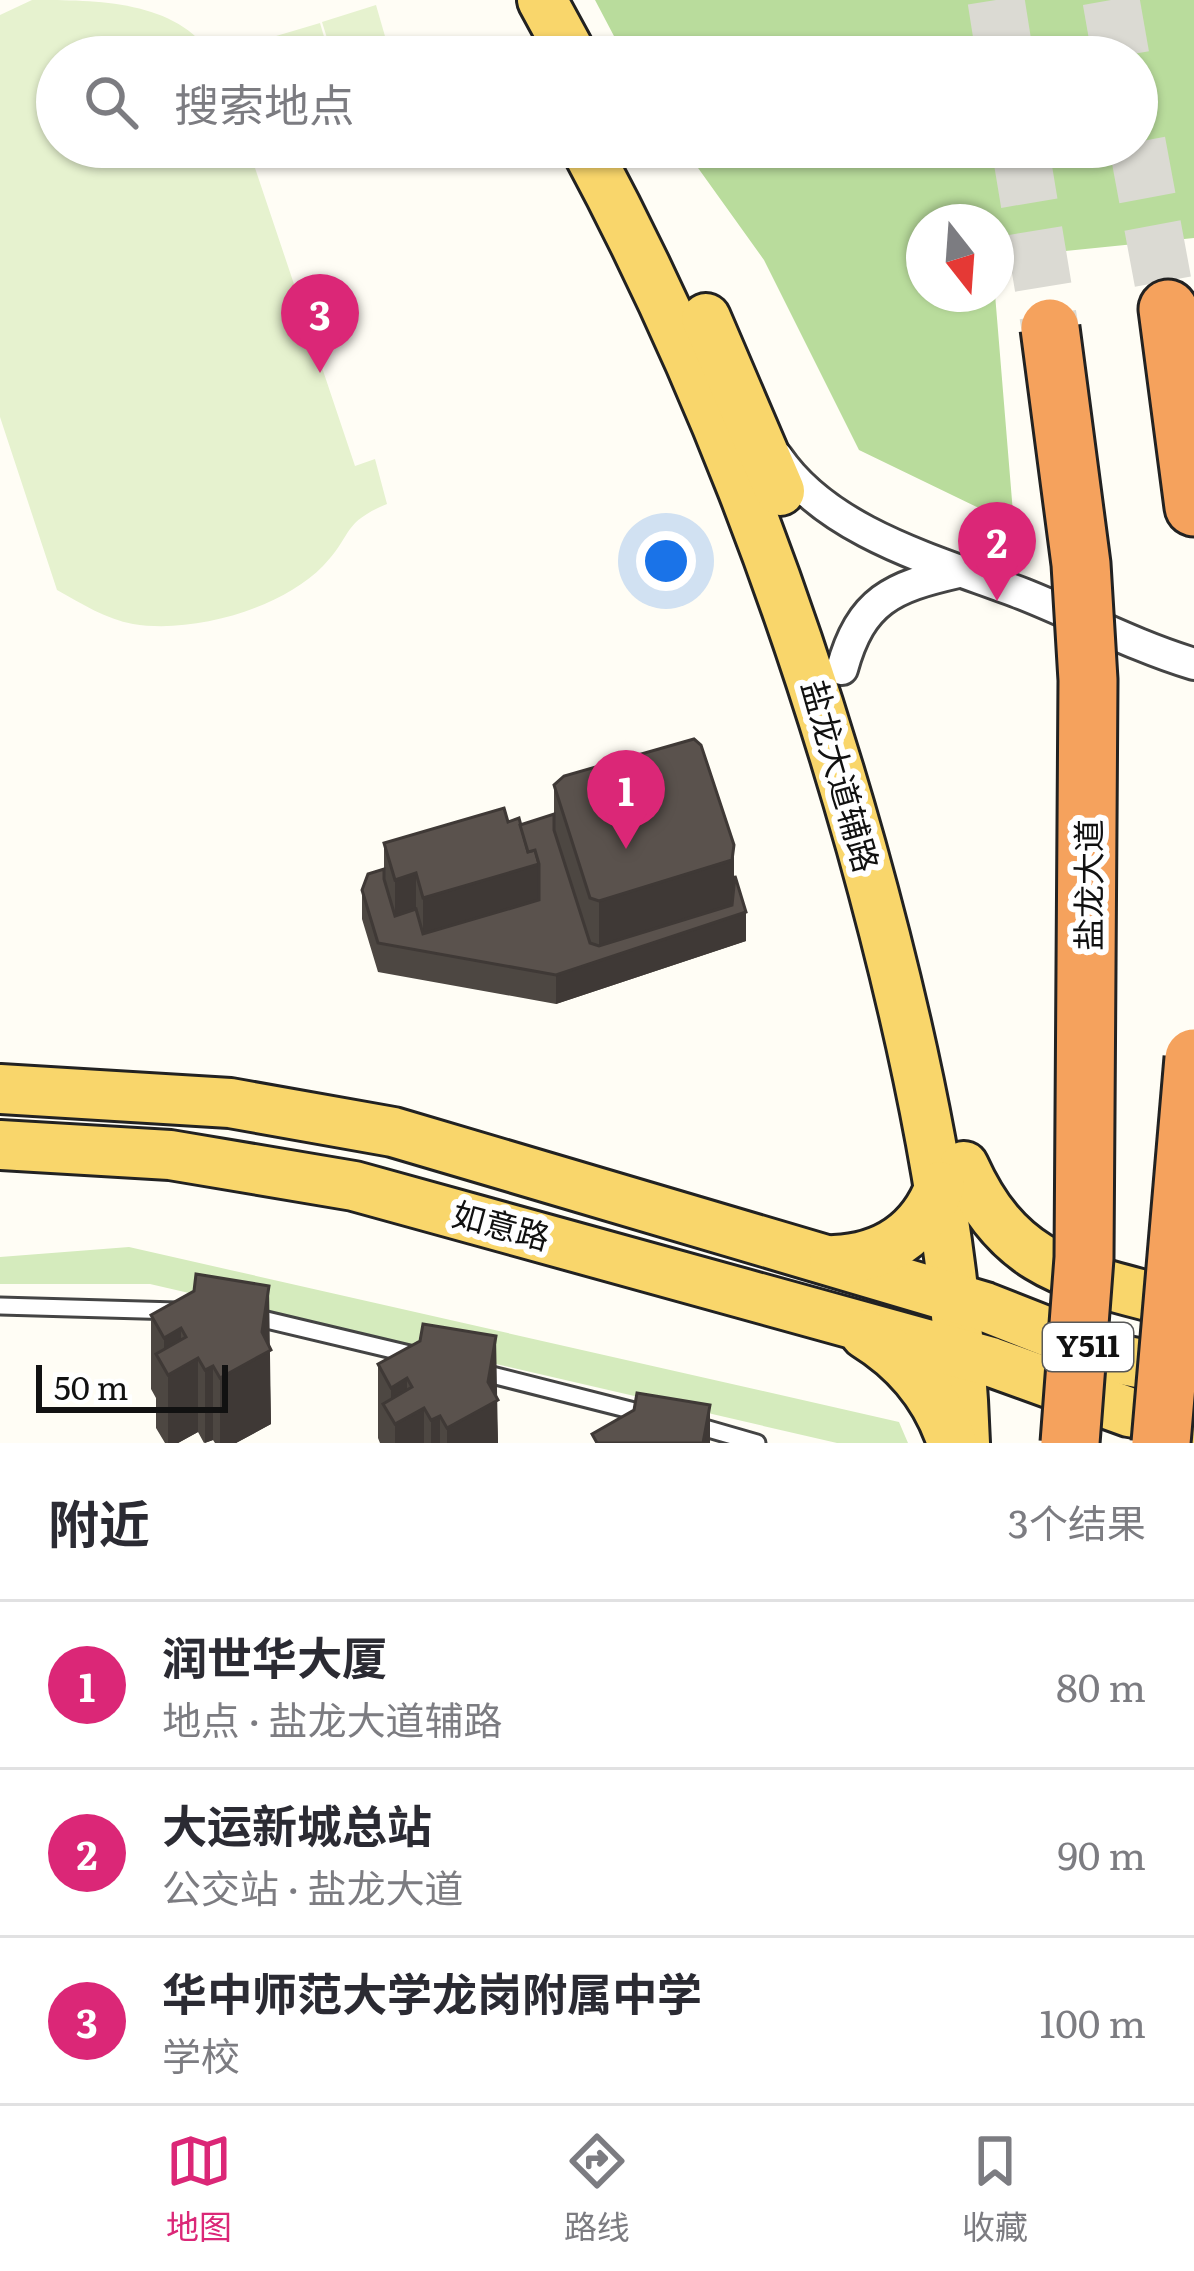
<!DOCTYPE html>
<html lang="zh">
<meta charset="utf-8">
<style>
body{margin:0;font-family:Literata,"Noto Sans SC",serif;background:#f2f2f3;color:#2b2b33}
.compass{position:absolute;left:906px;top:204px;width:108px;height:108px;border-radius:50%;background:#fff;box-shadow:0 3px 9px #0004;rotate:163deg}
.scale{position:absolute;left:36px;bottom:30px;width:192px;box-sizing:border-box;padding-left:12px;border:6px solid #111;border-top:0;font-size:33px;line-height:42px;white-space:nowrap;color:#111;-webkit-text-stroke:9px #fff;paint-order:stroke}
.you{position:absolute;left:666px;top:561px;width:42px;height:42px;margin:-30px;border:9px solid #fff;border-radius:50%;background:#1a73e8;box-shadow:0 0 0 18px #1a73e833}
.badge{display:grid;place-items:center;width:78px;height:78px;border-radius:50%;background:#db2777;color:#fff;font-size:39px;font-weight:700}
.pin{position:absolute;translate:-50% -99px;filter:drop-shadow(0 3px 6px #0008)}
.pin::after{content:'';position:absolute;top:63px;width:42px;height:36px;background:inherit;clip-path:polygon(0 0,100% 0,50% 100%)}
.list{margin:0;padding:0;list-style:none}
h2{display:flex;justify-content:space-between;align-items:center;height:156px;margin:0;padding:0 48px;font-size:51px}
h2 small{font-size:39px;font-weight:400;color:#7c7c81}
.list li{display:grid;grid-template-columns:78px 1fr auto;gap:36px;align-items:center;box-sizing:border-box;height:168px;padding:0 48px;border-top:3px solid #e1e1e2}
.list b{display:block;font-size:45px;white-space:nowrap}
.list p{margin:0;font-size:39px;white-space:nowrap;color:#7c7c81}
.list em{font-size:39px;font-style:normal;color:#7c7c81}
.icon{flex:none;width:66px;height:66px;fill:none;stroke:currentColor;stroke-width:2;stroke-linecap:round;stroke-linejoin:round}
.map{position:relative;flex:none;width:1194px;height:1443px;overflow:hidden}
.search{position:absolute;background:#fff;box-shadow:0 3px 9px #0004;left:36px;right:36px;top:36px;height:132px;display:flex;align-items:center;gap:30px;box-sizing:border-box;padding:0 42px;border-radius:66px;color:#7c7c81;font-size:45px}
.sheet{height:660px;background:#fff}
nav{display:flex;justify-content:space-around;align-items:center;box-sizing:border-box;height:168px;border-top:3px solid #e1e1e2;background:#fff;font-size:33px;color:#7c7c81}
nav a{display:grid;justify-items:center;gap:6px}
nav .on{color:#db2777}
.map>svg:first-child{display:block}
.green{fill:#d5ebbd}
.forest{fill:#b9dc9c}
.pitch{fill:#e6f2cf}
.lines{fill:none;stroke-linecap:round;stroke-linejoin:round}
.highway-tunnel{stroke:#dbdad3;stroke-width:57;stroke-dasharray:57 28;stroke-linecap:butt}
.lane-casing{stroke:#444;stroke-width:21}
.street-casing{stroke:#444;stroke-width:36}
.primary-casing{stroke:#222;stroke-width:54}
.highway-casing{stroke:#222;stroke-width:63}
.lane{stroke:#fff;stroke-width:15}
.street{stroke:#fff;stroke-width:30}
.primary{stroke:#f9d66b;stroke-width:48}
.highway{stroke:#f5a25d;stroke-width:57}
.highway-bridge-casing{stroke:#222;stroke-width:63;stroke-linecap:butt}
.highway-bridge{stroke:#f5a25d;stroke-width:57}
.wall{fill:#4d4742}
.shaded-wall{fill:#3f3936}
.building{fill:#5a524d;stroke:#3f3936;stroke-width:3}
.labels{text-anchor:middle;stroke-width:12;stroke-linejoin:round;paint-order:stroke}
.shield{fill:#fff;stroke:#585858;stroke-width:3}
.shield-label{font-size:30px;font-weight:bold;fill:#111}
.street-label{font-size:33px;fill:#111;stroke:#fff}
</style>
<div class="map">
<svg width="1194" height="1443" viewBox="0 0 1194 1443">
<rect width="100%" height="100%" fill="#fffdf5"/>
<path class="green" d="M129,1247L899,1422L908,1443H837L150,1284H0V1257Z"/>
<path class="forest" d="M595,0H1194V238L996,258V222H924V294H995L1014,525L859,450L764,260L683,147H1137V57H625Z"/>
<g class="pitch">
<path d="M32,0C97,0 177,0 213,57H57V147H248L355,466L375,459L387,504C341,523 353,535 323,566C281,609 193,634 133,624C106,619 82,604 57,590L0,417V15Z"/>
<path d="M376,5L391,57H333L322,22Z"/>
<path d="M320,23L330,57H272L266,39Z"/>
</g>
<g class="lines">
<g class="highway-tunnel">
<path d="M996,0L1005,57"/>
<path d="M1111,0L1121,57"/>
<path d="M1137,142L1168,309"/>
<path d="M1020,147L1050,328"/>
</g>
<defs>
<g id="lane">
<path d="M0,1306L177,1311"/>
<path d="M254,1317L418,1356"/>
<path d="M476,1371L650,1415"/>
<path d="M691,1424L757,1443"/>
</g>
<g id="street">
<path d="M777,457C829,534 940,562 1023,594C1081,617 1134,646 1194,664"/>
<path d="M842,669C861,600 892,587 958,572"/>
</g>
<g id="primary">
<path d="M542,0L573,57"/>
<path d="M585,147C705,370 792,602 861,846C915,1040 958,1240 965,1443"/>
<path d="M706,318L780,491"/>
<path d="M0,1089L230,1103L393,1132L985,1307L1117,1359L1194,1374"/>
<path d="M0,1145L170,1155L354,1186L991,1362L1129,1412L1194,1423"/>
<path d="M964,1166C1015,1279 1087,1276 1194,1309"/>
<path d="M834,1260C885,1258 922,1234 940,1186"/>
<path d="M865,1334C907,1360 937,1396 952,1443"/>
</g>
<path id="highway" d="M1168,309L1194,507"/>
</defs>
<use href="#lane" class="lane-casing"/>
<use href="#street" class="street-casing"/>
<use href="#primary" class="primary-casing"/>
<use href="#highway" class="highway-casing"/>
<use href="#lane" class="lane"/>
<use href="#street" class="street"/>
<use href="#primary" class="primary"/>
<use href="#highway" class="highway"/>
<defs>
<g id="highway-bridge">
<path d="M1050,328L1081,564L1088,680L1084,1258L1070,1443"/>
<path d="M1161,1443L1194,1058"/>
</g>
</defs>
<use href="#highway-bridge" class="highway-bridge-casing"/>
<use href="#highway-bridge" class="highway-bridge"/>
</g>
<g class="wall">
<path d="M554,785L734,890L746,941L556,1004L378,972L362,919V890L384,869V843L508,822L520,825L554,814Z"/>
<path d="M194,1291L269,1346L271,1424L236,1443H215L213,1440L204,1443L198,1432L178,1443H165L156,1428V1398L151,1389V1315Z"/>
<path d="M378,1364L496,1395L498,1443H380L378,1438Z"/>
</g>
<g class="shaded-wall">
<path d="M734,845V916L746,912V941L556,1004V975L599,961V901Z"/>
<path d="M539,864V928L423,951V898Z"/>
<path d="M416,873V938L395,944V880Z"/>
<path d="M269,1286L271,1424L236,1443H220V1378L262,1332Z"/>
<path d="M181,1328V1367L198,1358V1432L178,1443H168V1375L164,1368V1338Z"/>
<path d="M496,1336L498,1443H447V1428L488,1382Z"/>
<path d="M213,1366V1440L205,1443V1370Z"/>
<path d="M407,1378V1417L424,1408V1443H395V1424L391,1418V1388Z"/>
<path d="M710,1405V1443H703Z"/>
<path d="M440,1416V1443H431V1420Z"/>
</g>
<g class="building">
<path d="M694,739L701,745L734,845L732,860L599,901L590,898L554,785L564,776Z"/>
<path d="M504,808L508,822L519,818L528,852L535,850L539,864L423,898L416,873L395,880L384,843Z"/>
<path d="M554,814V830L590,943L599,946L732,905L735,876L746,912L556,975L378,943L362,890L368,874L384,869V879L395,916L416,909L423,934L539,900V864L535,850L528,852L520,825Z"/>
<path d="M196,1274L269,1286L262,1332L271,1350L220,1378L213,1366L205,1370L198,1358L168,1375L156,1354L186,1337L181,1328L164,1338L151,1315L194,1291Z"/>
<path d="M423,1324L496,1336L488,1382L498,1400L447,1428L440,1416L431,1420L424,1408L395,1424L383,1404L412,1387L407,1378L391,1388L378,1364L420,1341Z"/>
<path d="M637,1393L710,1405L703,1443H597L592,1434L634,1410Z"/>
</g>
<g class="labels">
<rect class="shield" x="1043" y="1323" width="90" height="48" rx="9"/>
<g class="shield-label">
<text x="1088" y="1357">Y511</text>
</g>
<g class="street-label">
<text transform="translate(840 776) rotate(74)" y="12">盐龙大道辅路</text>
<text transform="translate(1089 885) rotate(-90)" y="12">盐龙大道</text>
<text transform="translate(501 1226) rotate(15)" y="12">如意路</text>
</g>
</g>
</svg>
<svg class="compass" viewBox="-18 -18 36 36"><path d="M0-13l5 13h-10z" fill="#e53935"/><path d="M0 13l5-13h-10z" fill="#7c7c81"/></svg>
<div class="scale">50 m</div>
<div class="you"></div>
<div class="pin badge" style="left:626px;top:849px">1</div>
<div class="pin badge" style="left:997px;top:601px">2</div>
<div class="pin badge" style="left:320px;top:373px">3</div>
<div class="search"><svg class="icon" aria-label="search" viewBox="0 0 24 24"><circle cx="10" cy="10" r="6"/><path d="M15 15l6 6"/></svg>搜索地点</div>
</div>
<section class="sheet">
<h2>附近<small>3个结果</small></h2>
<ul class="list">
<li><span class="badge">1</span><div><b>润世华大厦</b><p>地点 · 盐龙大道辅路</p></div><em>80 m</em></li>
<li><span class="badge">2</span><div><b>大运新城总站</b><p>公交站 · 盐龙大道</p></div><em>90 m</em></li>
<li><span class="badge">3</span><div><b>华中师范大学龙岗附属中学</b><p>学校</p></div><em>100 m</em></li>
</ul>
</section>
<nav>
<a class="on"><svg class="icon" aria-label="map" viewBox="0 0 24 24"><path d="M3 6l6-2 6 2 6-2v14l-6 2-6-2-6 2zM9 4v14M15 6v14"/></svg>地图</a>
<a><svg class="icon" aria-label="directions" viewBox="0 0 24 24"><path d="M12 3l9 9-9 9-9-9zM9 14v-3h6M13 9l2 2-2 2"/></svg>路线</a>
<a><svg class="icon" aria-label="saved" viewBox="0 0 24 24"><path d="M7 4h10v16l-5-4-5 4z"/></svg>收藏</a>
</nav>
